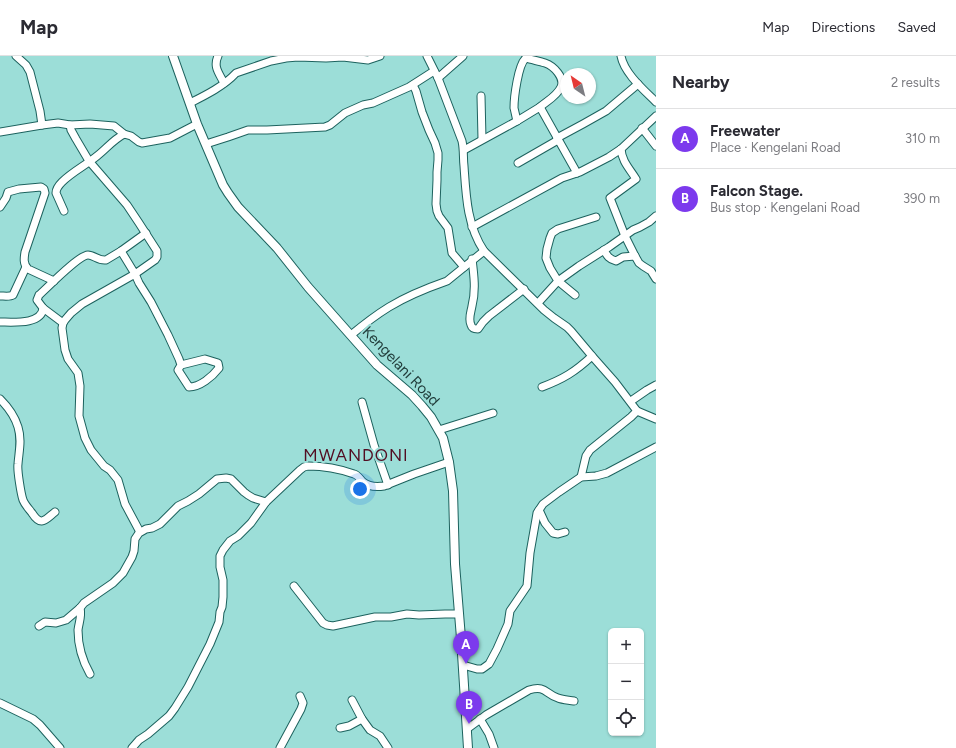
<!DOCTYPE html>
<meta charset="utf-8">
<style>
body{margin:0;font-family:Figtree,sans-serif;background:#f2f2f3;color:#2b2b33}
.controls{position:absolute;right:12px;bottom:12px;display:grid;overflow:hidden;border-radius:6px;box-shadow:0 1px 3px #0004}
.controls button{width:36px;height:36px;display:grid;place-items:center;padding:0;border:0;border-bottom:1px solid #e1e1e2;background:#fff;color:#2b2b33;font:20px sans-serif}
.compass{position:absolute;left:560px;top:12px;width:36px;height:36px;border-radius:50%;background:#fff;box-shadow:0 1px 3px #0004;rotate:325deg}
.you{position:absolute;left:360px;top:433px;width:14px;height:14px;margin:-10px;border:3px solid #fff;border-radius:50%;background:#1a73e8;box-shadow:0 0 0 6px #1a73e833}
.badge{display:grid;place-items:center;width:26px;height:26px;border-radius:50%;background:#7c3aed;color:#fff;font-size:13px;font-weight:700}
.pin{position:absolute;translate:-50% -33px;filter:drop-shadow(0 1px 2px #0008)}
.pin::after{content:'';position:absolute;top:21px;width:14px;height:12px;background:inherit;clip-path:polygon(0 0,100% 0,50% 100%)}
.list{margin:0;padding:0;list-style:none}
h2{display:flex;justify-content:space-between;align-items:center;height:52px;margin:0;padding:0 16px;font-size:17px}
h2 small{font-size:13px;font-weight:400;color:#7c7c81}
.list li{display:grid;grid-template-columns:26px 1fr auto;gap:12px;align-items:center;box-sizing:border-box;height:60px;padding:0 16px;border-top:1px solid #e1e1e2}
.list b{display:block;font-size:15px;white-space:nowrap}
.list p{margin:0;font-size:13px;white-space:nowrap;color:#7c7c81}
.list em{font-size:13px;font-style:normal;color:#7c7c81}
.icon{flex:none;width:22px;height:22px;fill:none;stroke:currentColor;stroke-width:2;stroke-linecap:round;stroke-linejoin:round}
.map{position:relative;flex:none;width:656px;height:692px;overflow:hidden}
header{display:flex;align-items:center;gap:24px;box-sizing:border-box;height:56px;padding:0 20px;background:#fff;border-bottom:1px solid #e1e1e2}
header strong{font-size:19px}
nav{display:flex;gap:22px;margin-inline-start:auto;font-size:14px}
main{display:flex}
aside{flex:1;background:#fff}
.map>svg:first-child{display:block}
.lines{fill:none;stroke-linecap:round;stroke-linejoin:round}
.minor-casing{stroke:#1d625e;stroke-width:9}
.major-casing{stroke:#1d625e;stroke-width:10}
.minor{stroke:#fff;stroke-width:7}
.major{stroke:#fff;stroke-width:8}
.labels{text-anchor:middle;stroke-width:4;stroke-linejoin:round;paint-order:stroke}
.street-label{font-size:15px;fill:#1f3a38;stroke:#9cded8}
.quarter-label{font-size:17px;letter-spacing:1px;fill:#520d22;stroke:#9cded8}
</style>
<header>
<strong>Map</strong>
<nav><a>Map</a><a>Directions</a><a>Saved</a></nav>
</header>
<main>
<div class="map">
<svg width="656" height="692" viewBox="0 0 656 692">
<rect width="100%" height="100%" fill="#9cded8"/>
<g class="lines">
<defs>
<g id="minor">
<path d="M16,0L26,9L30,16L40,55L42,69"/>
<path d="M218,0C213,11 219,17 224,27"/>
<path d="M427,0L438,22L462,85C464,94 463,102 464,110C466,139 467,170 484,195L544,254L554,262L567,271L571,275L592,300L615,326L637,355L656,363"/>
<path d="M621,0C624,17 644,34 656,46"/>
<path d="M438,22L463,0"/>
<path d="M413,29L416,35L422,56L429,74L435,87L438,97V104L437,116V124L436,148L437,155L439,160L448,172L452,197L464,211"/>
<path d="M481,40L482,83"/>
<path d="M190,47C206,39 224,30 236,17L271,5L286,2L298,1L326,2L343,1L368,4L380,0"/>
<path d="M517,65C516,61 515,56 514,52C514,42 518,8 526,2C532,4 539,5 545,7C554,10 565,22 561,31C557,40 547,45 540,51"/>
<path d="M70,69L71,74L76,83L89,105L127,149L139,167L157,195V201L155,204L135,218L121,195"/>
<path d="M642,72L656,90"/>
<path d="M0,76L42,69L58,67L70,69L90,68L114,70L124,78"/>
<path d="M557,82L583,68L606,55L638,28"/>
<path d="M206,88L228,81L248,74H267L325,71L330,69L345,57L363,49L373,47L409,31L434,15"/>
<path d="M621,93C622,106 630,113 636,123L610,142L625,180L635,200L639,207L643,210L651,215L656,223"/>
<path d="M464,94L517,65L540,51L577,117"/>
<path d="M518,107L558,84"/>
<path d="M0,151L6,142L8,136L19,133L41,131L44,133L45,137L25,196C24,202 23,208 28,213L54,225"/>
<path d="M64,155L56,137C56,133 59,129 62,126C72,116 86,109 97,100C107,92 113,84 124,78L131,80L139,86L142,87L170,82L197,68"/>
<path d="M472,171L562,122L580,116L609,101L621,93L656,60"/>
<path d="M604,194C607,200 609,203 616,205L623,201L635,200"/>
<path d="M472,203C474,219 476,235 472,250C471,256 468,263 471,269C472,273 475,273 478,273L483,266L489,260L524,233"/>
<path d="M575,239L558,225L579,210L609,191L633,174L640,171L649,166L656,160"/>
<path d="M0,240C4,240 10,241 13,239L26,211"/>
<path d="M538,247L558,225L550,212L546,202L547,193L550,182L552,177L558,173L596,161"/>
<path d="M0,266C12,266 42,269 43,252"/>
<path d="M63,267L43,252L37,244L39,239C47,232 79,199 88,199C94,199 98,205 106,204L121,195L146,177"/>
<path d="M351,279C363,269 376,259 389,251C407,240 427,232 447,225L484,195"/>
<path d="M542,331C563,323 575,316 592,300"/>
<path d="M0,343C7,350 15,361 18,371C22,384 19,395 18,408C17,414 21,438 23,444C25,449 29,453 32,457C41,471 45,464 55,456"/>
<path d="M631,345L647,334L656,329"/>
<path d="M362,346L374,389L388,429"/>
<path d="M439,374L493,357"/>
<path d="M581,421L586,400L590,394L631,361L637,355"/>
<path d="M539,454L545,467L553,477L558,478L565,476"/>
<path d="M140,476L125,448L118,424L110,414L104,410L91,394L85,382L79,360L80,330L78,317L68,303L65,294L62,272L63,267L65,264L71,257L82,248L135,218L139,227L151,246L168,279L179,303L181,309L178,314L189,331C200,331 212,321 219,312L218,307L205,303L181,309"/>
<path d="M294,530L323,567L327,569L333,570L375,561H391L407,558L419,559L445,558H459"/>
<path d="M80,552C82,560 79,566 78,574C78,590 82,604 90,618"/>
<path d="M39,570L45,566L56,567L66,564L80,552L84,547L113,527L123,517L132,501L134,495L135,483L139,477L146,473L152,472L160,468L178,450L188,445L199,438L217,423L226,422L231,423L244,436L248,439L253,442L266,446"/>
<path d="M463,609L477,613H482L489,608L497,593L508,568L510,555L527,530L530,497L536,463L537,457L543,448L559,436L581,421L596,420L607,417L656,391"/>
<path d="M352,644L362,663L370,674L380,680L388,692"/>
<path d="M0,647L33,663L40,669L60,692"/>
<path d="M480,663L489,678L494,692"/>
<path d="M340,672L349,670L362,663"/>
<path d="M467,673L486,659L529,634C546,629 545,638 558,642C563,644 569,644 574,645"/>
<path d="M132,692L139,684L148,678L169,660L175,652L188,631L210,588L219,566L220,556L222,551L223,541V524L220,511V500L223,494L230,485L238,480L251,467L266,446L300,414L304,411L308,410C322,410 340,413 354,418C358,419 360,423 363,426C369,431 377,431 384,430L414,418L449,406"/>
<path d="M280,692L301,653L303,647L300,640"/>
</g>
<path id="major" d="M173,0L197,68L223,129L228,137L238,151L277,192L308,231L377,309L412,339L422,350L431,361L443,382L449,406L453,435L455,508L461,582L468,692"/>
</defs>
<use href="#minor" class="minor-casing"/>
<use href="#major" class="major-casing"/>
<use href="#minor" class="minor"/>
<use href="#major" class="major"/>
</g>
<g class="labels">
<g class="street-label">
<text transform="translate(401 310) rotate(46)" y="5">Kengelani Road</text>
</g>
<g class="quarter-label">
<text x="356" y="405">MWANDONI</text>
</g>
</g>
</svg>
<div class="controls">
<button>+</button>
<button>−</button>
<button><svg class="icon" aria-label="locate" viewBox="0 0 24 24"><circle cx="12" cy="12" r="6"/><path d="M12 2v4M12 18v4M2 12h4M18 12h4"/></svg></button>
</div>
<svg class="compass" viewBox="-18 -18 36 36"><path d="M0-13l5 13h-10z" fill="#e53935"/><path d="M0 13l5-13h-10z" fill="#7c7c81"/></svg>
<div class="you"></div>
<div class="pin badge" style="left:466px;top:608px">A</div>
<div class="pin badge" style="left:469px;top:668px">B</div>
</div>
<aside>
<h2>Nearby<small>2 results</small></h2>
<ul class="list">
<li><span class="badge">A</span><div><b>Freewater</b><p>Place · Kengelani Road</p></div><em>310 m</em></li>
<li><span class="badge">B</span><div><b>Falcon Stage.</b><p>Bus stop · Kengelani Road</p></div><em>390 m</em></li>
</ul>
</aside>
</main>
